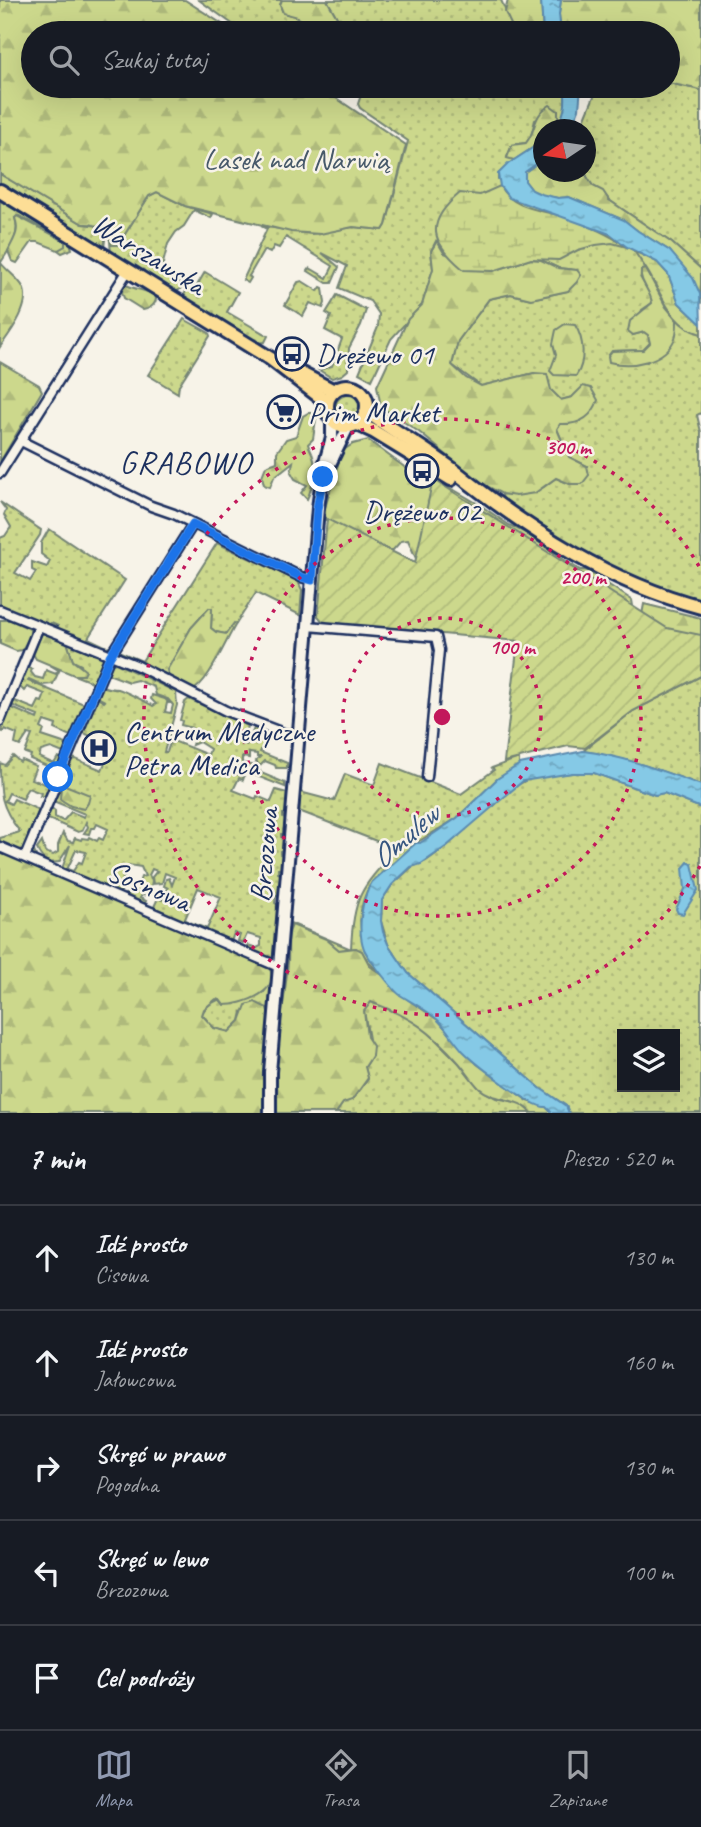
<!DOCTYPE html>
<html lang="pl">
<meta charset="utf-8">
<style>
body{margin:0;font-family:Caveat,sans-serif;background:#242831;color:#f1f3f6}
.controls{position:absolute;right:21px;bottom:21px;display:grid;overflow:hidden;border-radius:0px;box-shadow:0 7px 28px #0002}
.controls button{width:63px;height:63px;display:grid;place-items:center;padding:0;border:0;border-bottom:2px solid #363941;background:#171b24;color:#f1f3f6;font:35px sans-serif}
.compass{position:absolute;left:533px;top:119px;width:63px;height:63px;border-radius:50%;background:#171b24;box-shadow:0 7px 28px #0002;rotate:257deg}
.stop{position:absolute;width:21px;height:21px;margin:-16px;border:5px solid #1a73e8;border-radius:50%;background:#fff}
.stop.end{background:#1a73e8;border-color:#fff;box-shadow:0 2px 7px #0008}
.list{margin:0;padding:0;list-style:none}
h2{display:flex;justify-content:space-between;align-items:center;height:91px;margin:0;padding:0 28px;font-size:30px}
h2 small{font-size:23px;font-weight:400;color:#9ea1a6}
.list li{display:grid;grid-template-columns:46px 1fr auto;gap:21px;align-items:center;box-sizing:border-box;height:105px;padding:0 28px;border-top:2px solid #363941}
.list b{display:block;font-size:26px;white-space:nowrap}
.list p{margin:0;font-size:23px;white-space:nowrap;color:#9ea1a6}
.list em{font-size:23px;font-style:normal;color:#9ea1a6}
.icon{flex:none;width:38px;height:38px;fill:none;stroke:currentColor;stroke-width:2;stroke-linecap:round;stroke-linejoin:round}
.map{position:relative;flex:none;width:701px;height:1113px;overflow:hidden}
.search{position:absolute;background:#171b24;box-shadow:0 7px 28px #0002;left:21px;right:21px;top:21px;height:77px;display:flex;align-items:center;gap:18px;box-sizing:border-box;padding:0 24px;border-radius:38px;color:#9ea1a6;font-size:26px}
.sheet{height:616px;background:#171b24}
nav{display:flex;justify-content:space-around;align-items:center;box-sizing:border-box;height:98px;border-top:2px solid #363941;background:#171b24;font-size:19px;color:#9ea1a6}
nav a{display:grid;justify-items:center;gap:4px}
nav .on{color:#919bb2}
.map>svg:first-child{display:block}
.grass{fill:url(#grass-dots);stroke:#748475;stroke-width:2;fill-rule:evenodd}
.forest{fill:url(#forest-firs);stroke:#748475;stroke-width:2}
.wetland{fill:url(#wetland-marsh);stroke:#748475;stroke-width:2}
.garden{fill:url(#garden-furrows);stroke:#748475;stroke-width:2}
.water{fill:url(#water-ripples);stroke:#5b8bb0;stroke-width:2}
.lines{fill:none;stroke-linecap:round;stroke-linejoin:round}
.street-casing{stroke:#1b2f5e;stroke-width:13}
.secondary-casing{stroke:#1b2f5e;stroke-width:16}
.primary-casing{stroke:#1b2f5e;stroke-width:18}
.street{stroke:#f7f3e8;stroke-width:8}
.secondary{stroke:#f7f3e8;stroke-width:10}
.primary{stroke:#fdde96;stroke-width:12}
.route{stroke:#1a73e8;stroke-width:9}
.ring{fill:none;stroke:#c2185b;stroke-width:3.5;stroke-dasharray:3.5 7}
.labels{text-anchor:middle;stroke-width:5;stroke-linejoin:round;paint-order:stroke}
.park-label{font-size:30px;fill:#47596a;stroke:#f7f3e8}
.street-label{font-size:30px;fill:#1b2f5e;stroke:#f7f3e8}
.poi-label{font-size:30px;fill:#1b2f5e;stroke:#f7f3e8;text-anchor:start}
.neighbourhood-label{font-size:32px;letter-spacing:2px;fill:#1b2f5e;stroke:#f7f3e8}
.water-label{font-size:32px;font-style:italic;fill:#365680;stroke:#f7f3e8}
.centre{fill:#c2185b;stroke:#f7f3e8;stroke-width:3.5}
.ring-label{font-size:21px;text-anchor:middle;font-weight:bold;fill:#c2185b;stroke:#f7f3e8;stroke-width:5;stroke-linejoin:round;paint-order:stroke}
</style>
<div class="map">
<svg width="701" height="1113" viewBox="0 0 701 1113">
<defs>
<pattern id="grass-dots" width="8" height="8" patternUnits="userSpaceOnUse" patternTransform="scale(1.75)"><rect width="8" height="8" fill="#ccd88c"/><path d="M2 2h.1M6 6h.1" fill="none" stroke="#afba7b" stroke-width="1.8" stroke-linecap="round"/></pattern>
<pattern id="forest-firs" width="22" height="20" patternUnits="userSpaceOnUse" patternTransform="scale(1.75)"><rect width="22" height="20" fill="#ccd88c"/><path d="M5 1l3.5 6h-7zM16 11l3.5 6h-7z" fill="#afba7b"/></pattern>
<pattern id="wetland-marsh" width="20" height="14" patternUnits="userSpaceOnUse" patternTransform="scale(1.75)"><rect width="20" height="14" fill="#ccd88c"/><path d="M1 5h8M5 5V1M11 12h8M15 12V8" fill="none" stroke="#afba7b"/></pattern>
<pattern id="garden-furrows" width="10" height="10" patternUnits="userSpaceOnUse" patternTransform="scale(1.75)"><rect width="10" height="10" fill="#ccd88c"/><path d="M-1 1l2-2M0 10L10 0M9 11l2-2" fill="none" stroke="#afba7b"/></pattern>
<pattern id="water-ripples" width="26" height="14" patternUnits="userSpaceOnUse" patternTransform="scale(1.75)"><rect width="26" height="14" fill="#85c9e6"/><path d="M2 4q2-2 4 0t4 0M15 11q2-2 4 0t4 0" fill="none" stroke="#6ca4be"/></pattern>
</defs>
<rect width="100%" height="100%" fill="#f7f3e8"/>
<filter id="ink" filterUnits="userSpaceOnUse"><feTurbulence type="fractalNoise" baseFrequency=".0143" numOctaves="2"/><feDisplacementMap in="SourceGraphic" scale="14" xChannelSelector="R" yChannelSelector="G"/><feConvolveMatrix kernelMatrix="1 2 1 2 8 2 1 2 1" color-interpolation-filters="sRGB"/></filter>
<g filter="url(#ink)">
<g class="grass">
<path d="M199,0H282L280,5L283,13L298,17L301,25L318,31L343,28L327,0H501L515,33H245Z"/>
<path d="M668,83L701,90V269L672,243L609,200C604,192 598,191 592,185C580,172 586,147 586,130H580L595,94L593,86H668Z"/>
<path d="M364,86H541L561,92L564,86C566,101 567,112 558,126V111L535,120L531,136L526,143L512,145L507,157L514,160L498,174V179L544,212L567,217L610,234L627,247L657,262L685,308L701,324V413L697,415L701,432V601C625,579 569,545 503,503L502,494C516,496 529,494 542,488C548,485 550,481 556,478L570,484L587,466L569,457L557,429L559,424H569L572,397L561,400L534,373L481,386L452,365L458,341L489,299L511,294L531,299L568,291L577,270L558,268L541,260L444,253L436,241L431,251L433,269L422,305L391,339L372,380L359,373L378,327L379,314L370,301L339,288L347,266L322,253L339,267L332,283H327L308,271L310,268L327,278L333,266L286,237L279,248L274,246L270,253L264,250L249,276L251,278L248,283L243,280L267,229L261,226L311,234L353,227L383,230L386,225L408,141L360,108L358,104ZM640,277L677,320L647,362L612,351L644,350L650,343L648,335L644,332L633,335L642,310L652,303L651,295Z"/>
<path d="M0,174L83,224L99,226L105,240L104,248L74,232L0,184Z"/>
<path d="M157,192L185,206L213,214L211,218L194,210L184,226L176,232L168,244L161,271L183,286L175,294L111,255L110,241L112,245H118L149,196Z"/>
<path d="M0,197L70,243L72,249L62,253L58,250L65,246V241L19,216L15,218C21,236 9,249 0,264Z"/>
<path d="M205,272L238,292L227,312L268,336L265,342L257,343L185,302L184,295L189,286L195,289Z"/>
<path d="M302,281L318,291L321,287L323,288L325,303L323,308L310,303L303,316L285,305L298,282Z"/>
<path d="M337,295L366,310L361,325L349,348L348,370L342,375L332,378L319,370L332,366L342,339L325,330L331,316L326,313Z"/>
<path d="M184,319L209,333L210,336L179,385L178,393L148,375Z"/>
<circle cx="348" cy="408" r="13"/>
<path d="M0,502L41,530L40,535L15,573L30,581L36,572L32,570V562L47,567L50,561L41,554V543L49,529L125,580L88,638L107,647L112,645L103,649L59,631L58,626L51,623L47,626L0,607V538L5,536L11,527L4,515L6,510Z"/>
<path d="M217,543L298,581L302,590L300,615L256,593L236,624L225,634L216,632L211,628L212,609L209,608L191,628L168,669L178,684L123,657L121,652L142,661Z"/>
<path d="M67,642L103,658V662L94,683L74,675H84L81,665L73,661Z"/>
<path d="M116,663L176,692L177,705L164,752H167L171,740L208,755L210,749L199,742L192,745L196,733L191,731L192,728L181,725L182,721L180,720L185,702L189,699L248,726L243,743L247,745L254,728L269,734L260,752L287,763V768H276L275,765L265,761L260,766L256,761L260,757H257V754L249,753V758L242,757V763L255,766L256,763L261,773L285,783V787L239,769L237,774L244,777L243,780L239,778L233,790L256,799L257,796L271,802L276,790L287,793L286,814H283V818L285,819L284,834H281V837L284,838L283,850L280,851V854L282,855L281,869H278V873L281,874L279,895H276L275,903L278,905L273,960L247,949L248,945L257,948L261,946V938L247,934L243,943L238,941L240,935L234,933L231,942L242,947L192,926V923L207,929L221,897L198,888L185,919L189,922L188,924L153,909L158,898L162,900L168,888L164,886L166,879L169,878L172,885L175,877L165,873L162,883L153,884L152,877L157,871L152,869L149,875L152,881L149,896L142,895L140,898L146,901L144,905L124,894H129L133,884L138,886L141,877L145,876L141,867L129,865L121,885V891L117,894L71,875L70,870L73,871L79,862L82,863L86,852L76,850L66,872L33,858L30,852L33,849L37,858L62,869L70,845L59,862C49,864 41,859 37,849L42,842L45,852L53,855L58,852V845L63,833L68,841L73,842L75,838L81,840L82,838L88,839L89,837L97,841L99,838L103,840L108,829L97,824L95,828H91L89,834L84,833L88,827L86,822L82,831L78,832L46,818L50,807L55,811V817L63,821L71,812L84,817L85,814L53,801L74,750L73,758L102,770L112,746L82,732L76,743L97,698L104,702L105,701L97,697L102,686C109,689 112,689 118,689C123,690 150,704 153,706L156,704L151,699L152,695L165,699L169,703H167L165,712L171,713L173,705L168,699L156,695L154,687L137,680L129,682L108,674L112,664Z"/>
<path d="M50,665L60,669L53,684L42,685L29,679L28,681L84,704L70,736L55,729L56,725L44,721L41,728L44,730L42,736L66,744L63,753L51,748L41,751L39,757L54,764L58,757L61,758L57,768L54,769L30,759L31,755L25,753L32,735L28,734L20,746L15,744L17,734L5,729L3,732L1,731L9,711H11L10,707L37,719L38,716L11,705L15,701L35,709L39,701L42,702L45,694L27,687L24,691L20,687L27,667L32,669L31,672L35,677L43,679L46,670L56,674L58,670Z"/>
<path d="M701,676V785C662,771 624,757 583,751L633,711Z"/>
<path d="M13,756L20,762L22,760L36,766L31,779L45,784L49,776L52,778L45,796H40L41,793L28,788L24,794L25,795L23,799L9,793L5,801L11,804L14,799L39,810L21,852L0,845V838L20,832C0,806 0,795 0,763L5,765Z"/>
<path d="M519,758V766L497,779L457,818L416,843L372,882C352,913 360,945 379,972C369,965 366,955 356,948L339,950L326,939L292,926L289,931L290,923L351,949C353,895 362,887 397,849L299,811L300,792L334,801L345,774L374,785L382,763L461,794L494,770L492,768Z"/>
<path d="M572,773H594L655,795L664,793L701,808V1113H569L566,1106L540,1088L408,973L388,944L381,921L382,900L392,885L412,867L426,861L447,846L485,811L494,806L508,791L530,778ZM622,1034H675V1087H622Z"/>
<path d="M272,980L269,1015L267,1008L242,1012L240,1021L229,1032L214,1028L202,1015C207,995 246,995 264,992Z"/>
<path d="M371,1002L409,1017L426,1030L459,1063L480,1089L496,1098L521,1103L532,1113H336L343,1103L357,1094L368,1079L365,1067L372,1056L364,1011Z"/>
</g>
<g class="forest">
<path d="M0,0H185L236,33H33V86H318L406,145L386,225L383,230L353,227L320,234L291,232L185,206L157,192L149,196L118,245H112C106,230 100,223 83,224L0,174Z"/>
<path d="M282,0H327L343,28L341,32L318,31L301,24L298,17L283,13L280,5Z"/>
<path d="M508,0H541L543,33H515L505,12Z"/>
<path d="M561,0H701V90L668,83V33H561L559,14Z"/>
<path d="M550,105L558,111V126L555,129L544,130L543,141L514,160L507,158L512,145L526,143C538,128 531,117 550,105Z"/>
<path d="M543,159L544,172H584L593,186L603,191L609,200L672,243L701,269V301L670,251L638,231L624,220L569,197L558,198L541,195L532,190L525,181V172Z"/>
<path d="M17,216L65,241V246L58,250L38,242H32L17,263L12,261L8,251C14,238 20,232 15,218Z"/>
<path d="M437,241L444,253L493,271L531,259L541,260L558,268L577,270L581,275L577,282L568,291L531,299L511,294L489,299L458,341L452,365L466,378L481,386L534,373L547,374L551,390L561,400L572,397L583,386L591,388L598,400C592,418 578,425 560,424L557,429L569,457L587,466L589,475L582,484H570L556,478L535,493L516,496L502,494L479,482L419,432L381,407L377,386L408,319L422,305L433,269L431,251Z"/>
<path d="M1,263C7,271 19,279 23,287C32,305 10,333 0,347Z"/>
<path d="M646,269L666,307L677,320C677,326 677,333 675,338C666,362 631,368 609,362L608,356L612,351L643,350L650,343L648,335L644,332L633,335L628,331L630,321L652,303C651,291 639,282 641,270Z"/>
<path d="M126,285C137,290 146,290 156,296C157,304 150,309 143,310L124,298L121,289Z"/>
<path d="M565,324L575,325C584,339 586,362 576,376L554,375L550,371L556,355L553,344L556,330Z"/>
<path d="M0,362L39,385L42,391L0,462Z"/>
<path d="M308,413H312L316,419L313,439L308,444C309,448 312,452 313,456C317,467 312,489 307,499L301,493L307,485L295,479L291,472L293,462L274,477L270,487L264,485L262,476L266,466L277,462V452L286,439L296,436L303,416Z"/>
<path d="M368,440L422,480L454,490L480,505L509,525L526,533L562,559L580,570H586L632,600L634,612L417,561L408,540L401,541L393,550H383L326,520L324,511L342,451L353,444Z"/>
<path d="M644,604L701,618V647L641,620Z"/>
<path d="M209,608H212L211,628L216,632L226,634L234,623L236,624C226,640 208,685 191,691L169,677L167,670L191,628Z"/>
<path d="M0,620H11L30,629V636L22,650L16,651L0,644Z"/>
<path d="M44,633L67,642L73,661L86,671L84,675H74L36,659L33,654L41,635Z"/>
<path d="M65,785L90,795L88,803L84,809L71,806L60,799L61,787Z"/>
<path d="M0,851L268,966C285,991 242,1005 224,1005L220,1000L216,999L204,1009L202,1015L214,1028L229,1032L240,1021L246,1005L255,1002L267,1008L269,1015L265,1113H0Z"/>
<path d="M292,925L326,939L339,950L356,948L362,951L370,966L388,979L394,990L438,1020L477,1064L528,1101L546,1107L552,1113H532C519,1097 495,1102 479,1088C472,1081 466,1071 459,1063C431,1031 411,1017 371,1002L364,1011L367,1037L373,1046L372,1056L365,1067L368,1078L352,1100L343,1103L336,1113H277C271,1062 284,1013 288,962C289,950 286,936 292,925Z"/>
</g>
<g class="wetland">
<path d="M500,186C512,210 545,210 568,218C589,226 609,234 627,247L612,243L596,245L578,250L559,260L531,259L493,271L464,270C432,243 423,224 460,193L480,195Z"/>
<path d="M634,251L657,262L668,274L679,303L701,324V334C674,327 665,302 652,279C647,269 640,260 634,251Z"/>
</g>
<path class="garden" d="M433,479L667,628L701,635V676L633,711L585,748L568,746L504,762L518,641L324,623L318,616L327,519L415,563Z"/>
<g class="water">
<path d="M541,0H561L559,14L561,33H543Z"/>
<path d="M564,86H581L579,109L571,129H555C565,114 567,104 564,86Z"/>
<path d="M543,141V159L525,172V181L532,190L541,194L558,198L569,197L624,220L638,231L670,251L693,278L700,294L701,324L679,303L668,274L657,262L627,247L610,234L509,198L500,186L498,174L508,164Z"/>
<path d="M583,751C624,756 662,771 701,785V808L664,793L655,795L594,773H572L523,781L447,846L421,864L411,867L392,885L382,900L381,921L383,932L388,944L408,973L540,1088L566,1106L569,1113H552L546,1107C533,1109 475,1063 463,1051C455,1042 448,1031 440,1022C429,1011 413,1003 400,995C393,990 368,958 364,949C357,930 361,900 372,882L416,843H420L457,818L497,779L520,764Z"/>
<path d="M688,862L692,864L698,890L683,914L678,913L676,909L685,889L683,868Z"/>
</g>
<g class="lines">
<defs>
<g id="street">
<path d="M21,441L151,506L174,514L301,577L312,580"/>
<path d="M0,473L127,272"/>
<path d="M0,610L138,666L226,711L286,734L298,736"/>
<path d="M308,626L436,637L439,650L427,777"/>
<path d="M0,721L39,626"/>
<path d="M0,847L279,967"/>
<path d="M25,857L110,656L193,524"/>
</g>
<g id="secondary">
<path d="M331,462L348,427"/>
<path d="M270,1113V1072L318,508L324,466L332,437V420"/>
</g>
<g id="primary">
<path d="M0,191L271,359L327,402"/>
<path d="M284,365L334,391"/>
<circle cx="347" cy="406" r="20"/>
<path d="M367,409L372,415C400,435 430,452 457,473C530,531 610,583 701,607"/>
<path d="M358,424L373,431L451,479"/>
</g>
</defs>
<use href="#street" class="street-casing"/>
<use href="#secondary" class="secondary-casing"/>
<use href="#primary" class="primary-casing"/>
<use href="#street" class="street"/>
<use href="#secondary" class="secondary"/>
<use href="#primary" class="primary"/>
</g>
</g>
<g class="lines" filter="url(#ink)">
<path class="route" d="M58,777L110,656L193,524L301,577L312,580L317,509L323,477"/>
</g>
<g class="ring">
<circle cx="442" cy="717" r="99"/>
<circle cx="442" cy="717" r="199"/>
<path d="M700 866A298 298 0 1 1 700 568"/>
</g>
<defs>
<symbol id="bus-ring" viewBox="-11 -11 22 22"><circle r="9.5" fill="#f7f3e8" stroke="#1b2f5e" stroke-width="1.5"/><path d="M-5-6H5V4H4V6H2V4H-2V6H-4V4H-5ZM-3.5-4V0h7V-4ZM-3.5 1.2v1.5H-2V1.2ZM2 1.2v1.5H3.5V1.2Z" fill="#1b2f5e"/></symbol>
<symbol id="supermarket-ring" viewBox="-11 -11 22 22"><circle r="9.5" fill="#f7f3e8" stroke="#1b2f5e" stroke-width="1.5"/><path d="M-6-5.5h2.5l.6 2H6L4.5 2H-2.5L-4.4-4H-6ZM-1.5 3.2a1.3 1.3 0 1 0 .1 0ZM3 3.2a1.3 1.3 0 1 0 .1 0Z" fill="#1b2f5e"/></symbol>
<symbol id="hospital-ring" viewBox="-11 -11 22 22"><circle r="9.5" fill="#f7f3e8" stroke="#1b2f5e" stroke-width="1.5"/><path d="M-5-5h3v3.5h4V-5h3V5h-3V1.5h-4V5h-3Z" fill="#1b2f5e"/></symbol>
</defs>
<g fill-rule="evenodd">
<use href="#bus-ring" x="273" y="335" width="38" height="38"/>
<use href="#supermarket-ring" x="265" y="393" width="38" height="38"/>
<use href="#bus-ring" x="403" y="452" width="38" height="38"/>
<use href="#hospital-ring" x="80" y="729" width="38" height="38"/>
</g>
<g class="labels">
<g class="park-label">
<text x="296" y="169">Lasek nad Narwią</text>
</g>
<g class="street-label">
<text transform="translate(149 254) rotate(32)" y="10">Warszawska</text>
<text transform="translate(264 855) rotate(-85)" y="10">Brzozowa</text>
<text transform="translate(149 886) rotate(23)" y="10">Sosnowa</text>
</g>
<g class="poi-label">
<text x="316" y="364">Drężewo 01</text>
<text x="308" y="422">Prim Market</text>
<text x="422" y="521" text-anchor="middle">Drężewo 02</text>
<text x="124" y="741">Centrum Medyczne<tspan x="124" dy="34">Petra Medica</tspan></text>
</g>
<g class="neighbourhood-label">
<text x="186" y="473">GRABOWO</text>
</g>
<g class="water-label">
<text transform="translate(404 836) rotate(-41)" y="11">Omulew</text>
</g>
</g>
<circle cx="442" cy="717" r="10" class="centre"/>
<g class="ring-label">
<text x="568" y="454">300 m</text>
<text x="583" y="584">200 m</text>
<text x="512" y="654">100 m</text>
</g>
</svg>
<div class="controls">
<button><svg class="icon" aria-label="layers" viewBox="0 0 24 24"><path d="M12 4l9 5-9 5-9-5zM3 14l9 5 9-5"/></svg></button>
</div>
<svg class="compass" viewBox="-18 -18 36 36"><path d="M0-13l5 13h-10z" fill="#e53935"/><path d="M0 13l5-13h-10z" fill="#9ea1a6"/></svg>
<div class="stop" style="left:58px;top:777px"></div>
<div class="stop end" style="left:323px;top:477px"></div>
<div class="search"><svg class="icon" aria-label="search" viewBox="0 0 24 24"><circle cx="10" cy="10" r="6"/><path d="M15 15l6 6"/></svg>Szukaj tutaj</div>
</div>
<section class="sheet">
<h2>7 min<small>Pieszo · 520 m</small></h2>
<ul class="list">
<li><svg class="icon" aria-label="ahead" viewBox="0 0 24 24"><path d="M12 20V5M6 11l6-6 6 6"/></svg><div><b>Idź prosto</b><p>Cisowa</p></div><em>130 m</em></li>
<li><svg class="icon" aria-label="ahead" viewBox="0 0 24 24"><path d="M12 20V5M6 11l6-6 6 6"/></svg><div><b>Idź prosto</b><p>Jałowcowa</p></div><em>160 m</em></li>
<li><svg class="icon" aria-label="right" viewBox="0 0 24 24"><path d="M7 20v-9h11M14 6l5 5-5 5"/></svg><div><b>Skręć w prawo</b><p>Pogodna</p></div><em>130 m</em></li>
<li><svg class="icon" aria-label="left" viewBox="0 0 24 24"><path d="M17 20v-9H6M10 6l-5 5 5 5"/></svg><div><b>Skręć w lewo</b><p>Brzozowa</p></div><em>100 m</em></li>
<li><svg class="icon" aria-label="arrive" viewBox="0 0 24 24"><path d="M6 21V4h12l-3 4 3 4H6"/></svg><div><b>Cel podróży</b></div></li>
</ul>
</section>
<nav>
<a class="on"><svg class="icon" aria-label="map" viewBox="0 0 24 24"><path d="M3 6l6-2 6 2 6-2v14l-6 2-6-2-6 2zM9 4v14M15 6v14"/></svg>Mapa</a>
<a><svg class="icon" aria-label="directions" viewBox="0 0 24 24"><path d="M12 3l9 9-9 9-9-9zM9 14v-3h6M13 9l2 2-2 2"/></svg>Trasa</a>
<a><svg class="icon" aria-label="saved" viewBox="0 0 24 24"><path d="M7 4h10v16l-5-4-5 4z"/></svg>Zapisane</a>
</nav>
